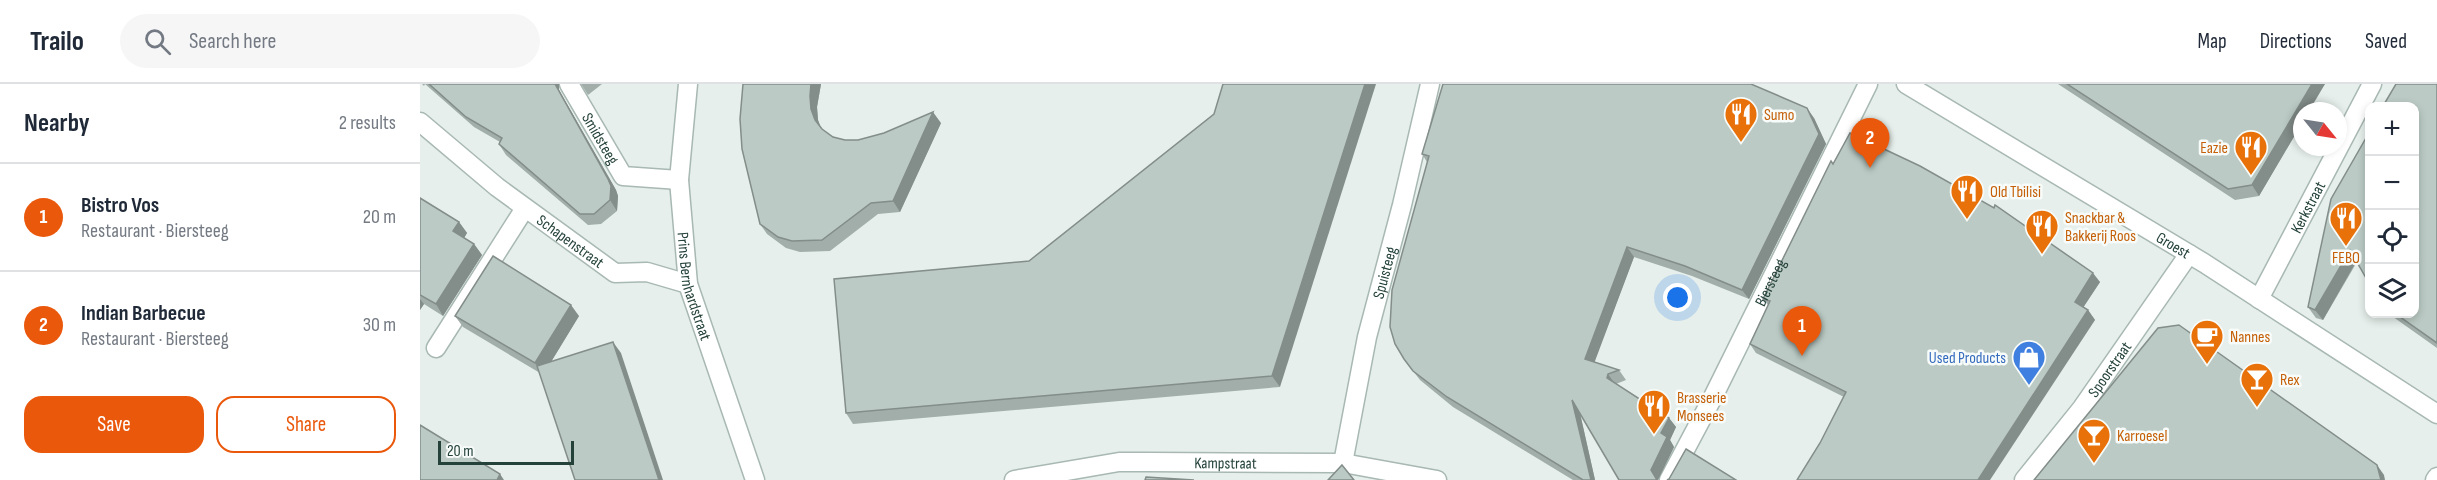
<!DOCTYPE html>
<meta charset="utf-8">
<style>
body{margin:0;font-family:"Sofia Sans Condensed",sans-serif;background:#f6f6f7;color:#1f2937}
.controls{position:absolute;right:18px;top:18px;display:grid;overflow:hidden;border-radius:12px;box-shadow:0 3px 9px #0003}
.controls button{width:54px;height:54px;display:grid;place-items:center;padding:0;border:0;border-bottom:2px solid #e0e1e3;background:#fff;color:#1f2937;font:30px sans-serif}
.compass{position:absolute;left:1873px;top:18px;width:54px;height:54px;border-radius:50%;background:#fff;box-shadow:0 3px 9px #0003;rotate:120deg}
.scale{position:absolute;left:18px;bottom:15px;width:136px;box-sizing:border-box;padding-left:6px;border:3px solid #24423a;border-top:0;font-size:16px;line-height:21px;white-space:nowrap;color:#24423a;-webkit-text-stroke:4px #f7fbf9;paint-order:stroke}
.you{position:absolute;left:1258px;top:214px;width:21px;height:21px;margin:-15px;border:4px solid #fff;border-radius:50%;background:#1a73e8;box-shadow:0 0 0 9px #1a73e833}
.badge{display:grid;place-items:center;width:39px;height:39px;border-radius:50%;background:#ea580c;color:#fff;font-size:20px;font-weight:700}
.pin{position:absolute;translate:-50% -50px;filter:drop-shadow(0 2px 3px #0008)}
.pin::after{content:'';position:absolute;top:32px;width:21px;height:18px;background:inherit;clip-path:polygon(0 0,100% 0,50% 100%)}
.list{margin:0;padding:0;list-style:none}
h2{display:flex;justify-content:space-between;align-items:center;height:78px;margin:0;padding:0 24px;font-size:26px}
h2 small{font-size:20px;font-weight:400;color:#747a83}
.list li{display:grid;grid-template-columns:39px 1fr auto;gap:18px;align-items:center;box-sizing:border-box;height:108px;padding:0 24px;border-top:2px solid #e0e1e3}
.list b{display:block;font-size:22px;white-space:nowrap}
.list p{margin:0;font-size:20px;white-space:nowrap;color:#747a83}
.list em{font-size:20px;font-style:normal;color:#747a83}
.actions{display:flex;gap:12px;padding:18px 24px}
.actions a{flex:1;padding:14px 0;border:2px solid #ea580c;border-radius:18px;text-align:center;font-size:21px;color:#ea580c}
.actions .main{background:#ea580c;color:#fff}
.icon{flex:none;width:33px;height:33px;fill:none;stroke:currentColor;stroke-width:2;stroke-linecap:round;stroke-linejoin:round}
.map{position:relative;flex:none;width:2017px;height:396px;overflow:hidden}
header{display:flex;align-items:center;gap:36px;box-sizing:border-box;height:84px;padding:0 30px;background:#fff;border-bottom:2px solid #e0e1e3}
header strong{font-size:28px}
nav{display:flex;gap:33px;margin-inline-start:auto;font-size:21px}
.search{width:420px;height:54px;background:#f6f6f7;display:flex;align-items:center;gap:15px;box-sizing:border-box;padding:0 21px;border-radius:33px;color:#747a83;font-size:22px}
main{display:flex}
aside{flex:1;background:#fff}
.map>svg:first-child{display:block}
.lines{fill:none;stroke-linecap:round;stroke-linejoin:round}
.service-casing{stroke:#a8b8b2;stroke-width:21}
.pedestrian-casing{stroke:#a8b8b2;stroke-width:21}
.minor-casing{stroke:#a8b8b2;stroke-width:21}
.service{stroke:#fff;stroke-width:18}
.pedestrian{stroke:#fff;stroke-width:18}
.minor{stroke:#fff;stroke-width:18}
.wall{fill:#a1aea9}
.shaded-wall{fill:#838d89}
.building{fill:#bbcac4;stroke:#838d89;stroke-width:1.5}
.labels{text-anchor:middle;stroke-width:5;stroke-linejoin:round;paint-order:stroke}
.food-label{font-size:16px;fill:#c56008;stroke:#f7fbf9;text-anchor:start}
.street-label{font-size:16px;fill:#24423a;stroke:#f7fbf9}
.shop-label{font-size:16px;fill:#366cbe;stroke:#f7fbf9;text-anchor:end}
</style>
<header>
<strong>Trailo</strong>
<div class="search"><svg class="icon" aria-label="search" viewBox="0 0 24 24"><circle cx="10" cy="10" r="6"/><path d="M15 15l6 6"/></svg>Search here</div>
<nav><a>Map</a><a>Directions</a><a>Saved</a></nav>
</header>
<main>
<aside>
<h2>Nearby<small>2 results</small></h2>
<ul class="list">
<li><span class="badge">1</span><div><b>Bistro Vos</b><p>Restaurant · Biersteeg</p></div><em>20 m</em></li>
<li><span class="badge">2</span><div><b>Indian Barbecue</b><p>Restaurant · Biersteeg</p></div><em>30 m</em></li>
</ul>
<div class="actions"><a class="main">Save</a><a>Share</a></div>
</aside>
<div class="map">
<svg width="2017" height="396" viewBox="0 0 2017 396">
<rect width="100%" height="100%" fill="#e6efeb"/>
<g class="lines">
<defs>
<path id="service" d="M16,264L105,124"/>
<g id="pedestrian">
<path id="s1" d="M1486,0L1784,179L2017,330"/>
<path id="s2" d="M1839,215L1952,0"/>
<path id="s3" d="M1249,396L1293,313L1448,0"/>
<path d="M2015,396L2017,393"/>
</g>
<g id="minor">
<path id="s4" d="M149,0L203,92L259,96"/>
<path id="s5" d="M268,0L259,96L268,200L335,396"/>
<path id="s6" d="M0,38L77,103L195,189L227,188L268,200"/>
<path id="s7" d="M923,379L947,253L982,121L1010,0"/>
<path id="s8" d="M594,396L699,378H727L923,379L1017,396"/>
<path id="s9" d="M1604,396L1662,324L1769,170"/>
</g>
</defs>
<use href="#service" class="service-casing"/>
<use href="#pedestrian" class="pedestrian-casing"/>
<use href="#minor" class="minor-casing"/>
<use href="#service" class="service"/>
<use href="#pedestrian" class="pedestrian"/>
<use href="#minor" class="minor"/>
</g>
<g class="wall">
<path d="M2,0H139V6L196,106L198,112L197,127L181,140L168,141L86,71L79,60L80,58L54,43L5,0L4,2Z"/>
<path d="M161,0H182L168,11Z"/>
<path d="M323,0H401L397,23L398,36L401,44L413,53L425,56H438L521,39L480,128L458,130L410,167L380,168L366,164L347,150L340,140Z"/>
<path d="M1638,0H1905L1882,27V39L1839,112L1815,116Z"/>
<path d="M2017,0V264L1969,230H1995Z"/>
<path d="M794,30L860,303L433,340L426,329L609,177Z"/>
<path d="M1394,34L1406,60L1329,215L1272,192L1214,173L1174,278L1199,286L1206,296L1196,300L1249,334L1256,343L1250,356L1254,363L1238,396L1160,329L1175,396H1153L1033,323L1000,296L984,275L1007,78L1002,70Z"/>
<path d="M1413,80L1680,198L1663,223L1668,226L1675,236L1400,359L1424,313L1336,269L1330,260L1348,221L1343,215Z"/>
<path d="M0,114L39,138L47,149L44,154L54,160L62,171L23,232L4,220L0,226Z"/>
<path d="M1937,178L1903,236L1896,234L1888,223Z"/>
<path d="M35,232H159L131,278L201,269L120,289L43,243Z"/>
</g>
<g class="shaded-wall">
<path d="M135,0H139V6L196,106L198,112L197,127L190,116Z"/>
<path d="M391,0H401L397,23L398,36L402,47L395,36L391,25L390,12Z"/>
<path d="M945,0H956L860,303L852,292Z"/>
<path d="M1892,0H1905L1889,27H1882V39L1839,112L1832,101Z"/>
<path d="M1387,24L1394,34L1406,60L1329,215L1322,206Z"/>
<path d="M513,28L521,39L480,128L473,117Z"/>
<path d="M39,138L47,149L41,159L33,147Z"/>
<path d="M54,160L62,171L23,232L16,220Z"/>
<path d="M1207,163L1214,173L1172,285L1165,275Z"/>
<path d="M1930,166L1937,176L1903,236L1895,226Z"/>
<path d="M1673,189L1680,198L1661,227L1655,218Z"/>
<path d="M0,215L4,220L0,226Z"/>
<path d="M151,221L159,232L123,291L115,279Z"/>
<path d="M1668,226L1675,236L1570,396H1558Z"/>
<path d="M193,258L201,269L243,396H239Z"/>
<path d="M1188,290L1195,300L1187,294Z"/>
<path d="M1152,316L1159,325L1175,396H1171Z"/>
<path d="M1249,334L1256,343L1250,356L1254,363L1238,396H1237L1231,386L1241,349Z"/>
<path d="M1957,381L1964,391L1965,396H1961Z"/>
<path d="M80,390L84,396H77Z"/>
</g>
<g class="building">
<path d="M9,0H135L188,95L191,102L190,116L174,130H160L79,60L82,54L46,33Z"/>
<path d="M323,0H391L390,12L391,25L395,36L402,45L413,53L425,56H438L464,49L513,28L473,117L451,119L402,156L372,157L358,153L340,140L322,65L320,35Z"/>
<path d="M803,0H945L852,292L426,329L414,195L609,177L794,30Z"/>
<path d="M1023,0H1331L1387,24L1399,50L1322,206L1265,182L1207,163L1165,275L1199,286L1188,290L1187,294L1249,334L1241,349L1247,353L1231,386L1237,396H1199L1152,316L1171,396H1163L1027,313L993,287L984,275L975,260L970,243L972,206L1009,72L1002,70Z"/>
<path d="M1647,0H1892L1832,101L1808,105Z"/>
<path d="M1976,0H2017V259L1976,230H1995V22H1963Z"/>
<path d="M1950,47V201L1930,166L1895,226L1888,223L1911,115Z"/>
<path d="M1430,49L1500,82L1574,124L1575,121L1673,189L1655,218L1668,226L1558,396H1377L1400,359L1426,308L1330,260L1350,217L1343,215L1411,77L1413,80Z"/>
<path d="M0,114L39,138L33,147L54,160L16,220L0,211Z"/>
<path d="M73,172L151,221L115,279L35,232Z"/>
<path d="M1759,241L1957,381L1961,396H1614L1738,244Z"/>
<path d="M193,258L239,396H155L117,282Z"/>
<path d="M0,341L80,390L77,396H0Z"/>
<path d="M1266,365L1316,396H1247L1249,395Z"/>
<path d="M922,381L934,396H908Z"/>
<path d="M726,393L774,396H725Z"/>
</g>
<defs>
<symbol id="restaurant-pin" viewBox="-11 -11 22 30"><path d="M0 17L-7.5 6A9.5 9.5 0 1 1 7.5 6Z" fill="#e8710a" stroke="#f7fbf9"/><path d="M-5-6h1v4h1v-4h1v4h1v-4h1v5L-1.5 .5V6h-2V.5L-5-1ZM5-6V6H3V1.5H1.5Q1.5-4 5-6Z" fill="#fff"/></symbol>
<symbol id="cafe-pin" viewBox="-11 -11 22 30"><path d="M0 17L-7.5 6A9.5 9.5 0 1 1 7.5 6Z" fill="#e8710a" stroke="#f7fbf9"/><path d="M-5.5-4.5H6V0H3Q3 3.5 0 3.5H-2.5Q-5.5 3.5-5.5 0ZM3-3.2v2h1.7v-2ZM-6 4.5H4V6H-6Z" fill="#fff"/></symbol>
<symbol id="shop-pin" viewBox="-11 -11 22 30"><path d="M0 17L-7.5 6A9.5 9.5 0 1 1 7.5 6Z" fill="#3f7fe0" stroke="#f7fbf9"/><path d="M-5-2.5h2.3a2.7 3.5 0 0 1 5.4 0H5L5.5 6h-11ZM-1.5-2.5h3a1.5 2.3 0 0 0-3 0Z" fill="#fff"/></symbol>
<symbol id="bar-pin" viewBox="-11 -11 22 30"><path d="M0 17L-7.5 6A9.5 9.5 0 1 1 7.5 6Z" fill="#e8710a" stroke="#f7fbf9"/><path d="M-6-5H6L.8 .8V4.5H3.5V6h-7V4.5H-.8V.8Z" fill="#fff"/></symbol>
</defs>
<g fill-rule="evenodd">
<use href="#restaurant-pin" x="1302" y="11" width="38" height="52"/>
<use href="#restaurant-pin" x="1812" y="44" width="38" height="52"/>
<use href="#restaurant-pin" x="1528" y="88" width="38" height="52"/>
<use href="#restaurant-pin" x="1907" y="115" width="38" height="52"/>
<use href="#restaurant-pin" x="1603" y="123" width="38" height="52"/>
<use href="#cafe-pin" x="1768" y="233" width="38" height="52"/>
<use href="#shop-pin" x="1590" y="254" width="38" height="52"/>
<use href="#bar-pin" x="1818" y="276" width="38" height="52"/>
<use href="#restaurant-pin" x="1215" y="303" width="38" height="52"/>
<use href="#bar-pin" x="1655" y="332" width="38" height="52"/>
</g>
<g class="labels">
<g class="food-label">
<text x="1344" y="36">Sumo</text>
<text x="1808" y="69" text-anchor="end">Eazie</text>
<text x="1570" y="113">Old Tbilisi</text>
<text x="1645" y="139">Snackbar &amp;<tspan x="1645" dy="18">Bakkerij Roos</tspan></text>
<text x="1926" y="179" text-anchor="middle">FEBO</text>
<text x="1810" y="258">Nannes</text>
<text x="1860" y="301">Rex</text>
<text x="1257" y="319">Brasserie<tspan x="1257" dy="18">Monsees</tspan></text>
<text x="1697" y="357">Karroesel</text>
</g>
<g class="street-label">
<text dy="6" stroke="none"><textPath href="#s4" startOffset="63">Smidsteeg</textPath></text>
<text dy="6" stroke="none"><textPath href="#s2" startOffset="104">Kerkstraat</textPath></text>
<text dy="6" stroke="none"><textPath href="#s6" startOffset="192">Schapenstraat</textPath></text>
<text dy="6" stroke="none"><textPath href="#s1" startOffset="312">Groest</textPath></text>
<text dy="6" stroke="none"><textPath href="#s7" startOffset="195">Spuisteeg</textPath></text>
<text dy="6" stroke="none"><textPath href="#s3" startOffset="222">Biersteeg</textPath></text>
<text dy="6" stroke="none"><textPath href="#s5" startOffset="204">Prins Bernhardstraat</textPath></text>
<text dy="6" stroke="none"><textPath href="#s9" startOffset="140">Spoorstraat</textPath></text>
<text dy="6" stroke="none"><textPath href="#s8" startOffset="213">Kampstraat</textPath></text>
</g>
<g class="shop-label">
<text x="1586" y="279">Used Products</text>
</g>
</g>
</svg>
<div class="controls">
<button>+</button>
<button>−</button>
<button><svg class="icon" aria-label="locate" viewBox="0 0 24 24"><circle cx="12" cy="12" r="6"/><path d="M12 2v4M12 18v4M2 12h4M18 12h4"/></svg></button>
<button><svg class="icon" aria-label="layers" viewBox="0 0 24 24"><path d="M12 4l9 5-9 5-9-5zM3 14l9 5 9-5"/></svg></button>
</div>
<svg class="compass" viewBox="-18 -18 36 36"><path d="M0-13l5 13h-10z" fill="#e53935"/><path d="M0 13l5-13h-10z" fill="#747a83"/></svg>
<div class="scale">20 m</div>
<div class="you"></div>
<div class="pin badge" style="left:1382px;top:272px">1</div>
<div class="pin badge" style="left:1450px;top:84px">2</div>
</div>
</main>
